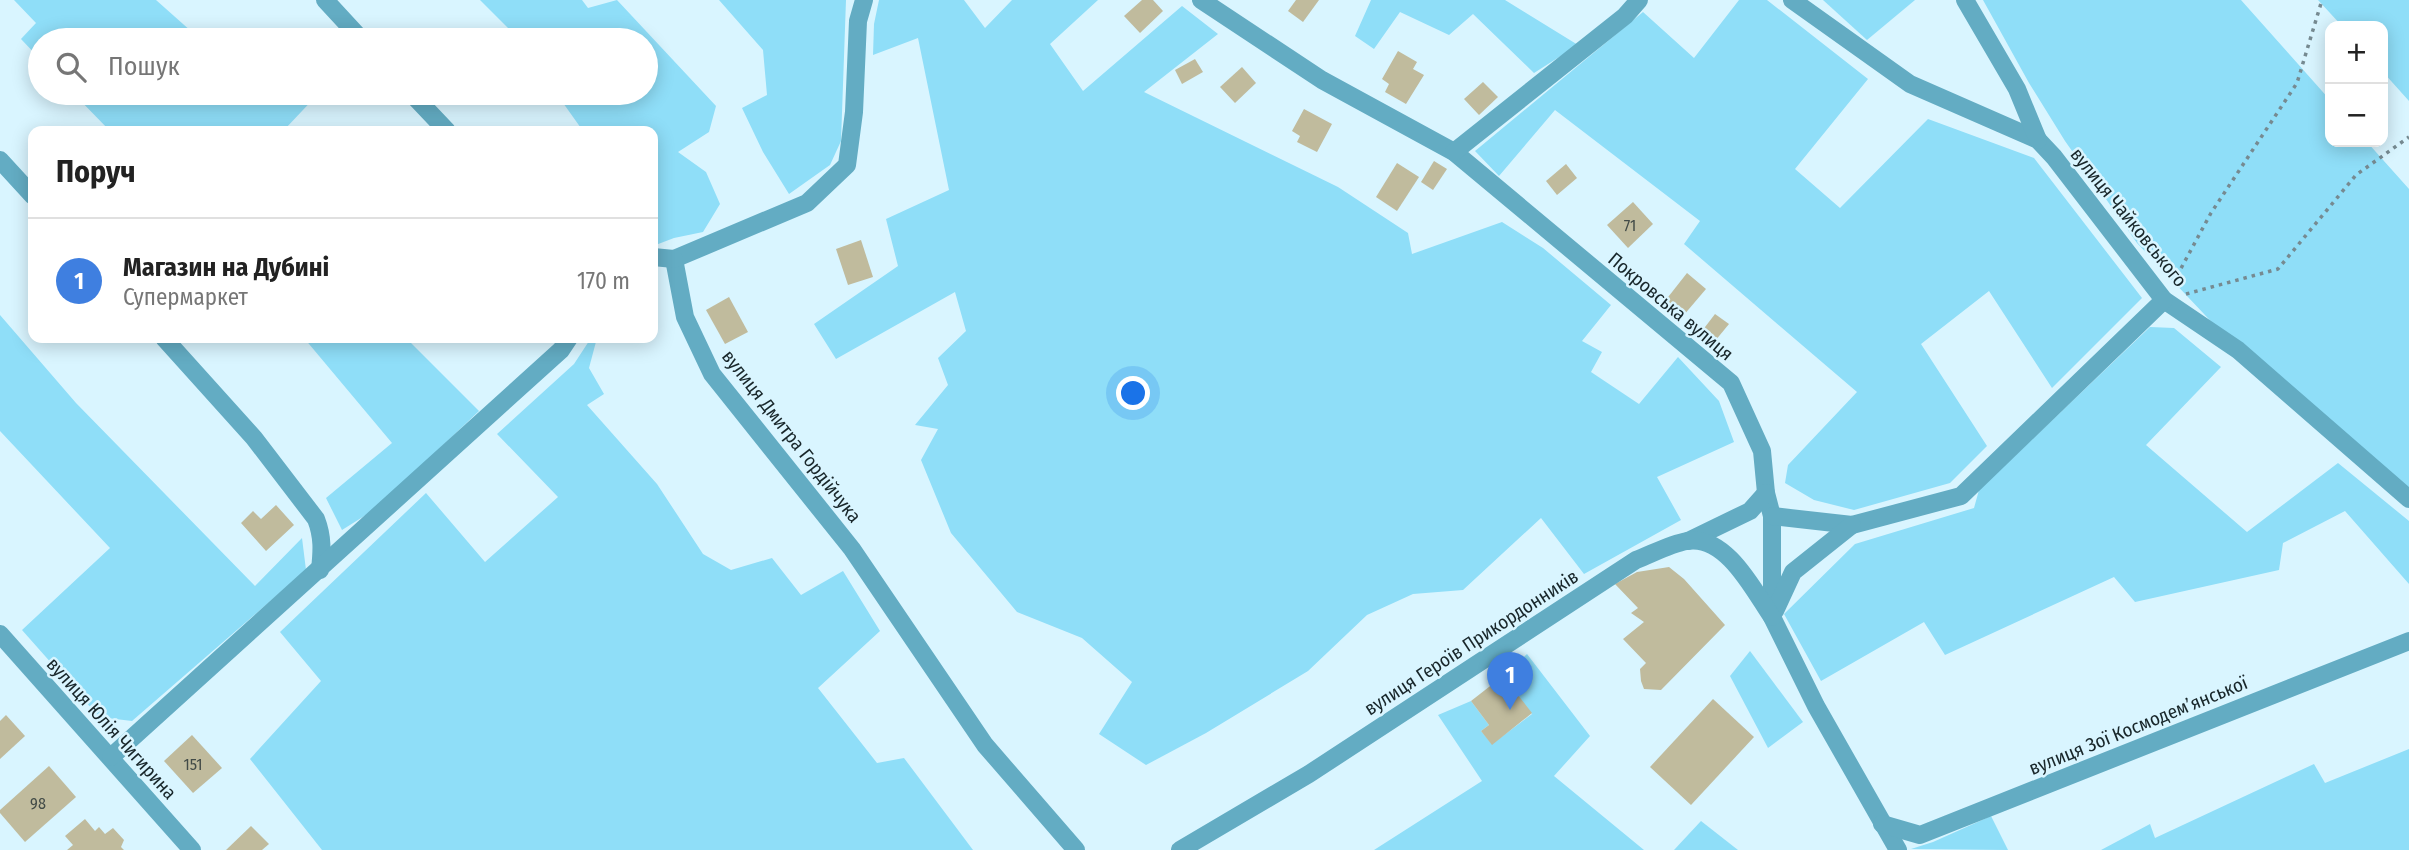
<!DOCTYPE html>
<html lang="uk">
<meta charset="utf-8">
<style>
body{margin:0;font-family:"Fira Sans Condensed",sans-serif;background:#f6f6f6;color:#222}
.controls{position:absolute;right:21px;top:21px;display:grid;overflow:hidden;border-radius:14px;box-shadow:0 4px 18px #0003}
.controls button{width:63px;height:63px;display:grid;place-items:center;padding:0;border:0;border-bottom:2px solid #e0e0e0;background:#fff;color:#222;font:35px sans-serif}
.you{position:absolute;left:1134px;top:394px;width:24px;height:24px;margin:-18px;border:5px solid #fff;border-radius:50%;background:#1a73e8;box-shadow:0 0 0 10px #1a73e833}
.badge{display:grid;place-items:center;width:46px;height:46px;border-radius:50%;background:#d93025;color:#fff;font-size:23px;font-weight:700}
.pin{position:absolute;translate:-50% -58px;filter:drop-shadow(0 2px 4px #0008)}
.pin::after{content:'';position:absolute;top:37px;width:24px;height:21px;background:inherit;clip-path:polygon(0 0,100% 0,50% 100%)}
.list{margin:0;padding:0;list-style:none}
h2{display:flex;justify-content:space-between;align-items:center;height:91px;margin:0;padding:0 28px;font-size:30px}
h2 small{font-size:23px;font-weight:400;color:#767676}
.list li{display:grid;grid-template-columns:46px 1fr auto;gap:21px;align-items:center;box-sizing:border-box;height:126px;padding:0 28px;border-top:2px solid #e0e0e0}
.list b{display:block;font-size:26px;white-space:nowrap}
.list p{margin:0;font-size:23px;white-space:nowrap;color:#767676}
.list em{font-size:23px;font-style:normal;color:#767676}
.icon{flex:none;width:38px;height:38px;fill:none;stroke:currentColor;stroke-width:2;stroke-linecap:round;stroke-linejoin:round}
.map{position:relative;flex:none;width:2409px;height:850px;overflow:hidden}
.search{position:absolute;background:#fff;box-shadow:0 4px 18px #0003;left:28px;top:28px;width:630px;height:77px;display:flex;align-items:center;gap:18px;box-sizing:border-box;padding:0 24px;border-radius:38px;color:#767676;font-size:26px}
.panel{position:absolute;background:#fff;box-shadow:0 4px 18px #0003;left:28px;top:126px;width:630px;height:217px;border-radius:14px}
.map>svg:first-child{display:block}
.green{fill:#8fdef8}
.building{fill:#c0bb9d}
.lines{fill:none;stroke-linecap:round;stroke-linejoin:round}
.path{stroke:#768a91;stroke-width:3.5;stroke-dasharray:3.5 5;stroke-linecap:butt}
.minor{stroke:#63acc3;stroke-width:18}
.labels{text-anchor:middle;stroke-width:5;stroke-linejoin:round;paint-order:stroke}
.number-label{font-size:16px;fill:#424b47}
.street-label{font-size:19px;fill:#18262a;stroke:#d9f5ff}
</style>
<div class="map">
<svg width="2409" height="850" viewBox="0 0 2409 850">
<rect width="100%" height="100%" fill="#d9f5ff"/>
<g class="green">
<path d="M14,0H156L201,40H40V59L21,39L36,23Z"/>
<path d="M480,0H582L588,8L617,0L716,106L709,132L678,152L706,172L720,204L703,232L674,238L653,246V131H583L556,93H646V40H520Z"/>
<path d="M719,0H846L841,141L830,165L789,194L763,152L742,108L767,95L763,50Z"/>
<path d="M879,0H964L985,28L1012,0H1098L1050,44L1083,91L1182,6L1218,34L1144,92L1338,187L1408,233L1412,254L1502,222L1543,248L1611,305L1582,341L1602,352L1591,372L1639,404L1678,357L1719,401L1734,442L1657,477L1681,520L1584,574L1541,518L1463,590L1413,594L1367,615L1308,671L1206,733L1146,765L1099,734L1132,682L1082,638L1017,612L951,533L921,460L938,429L915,425L948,385L938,358L966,331L955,292L836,359L814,324L898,266L886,219L949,190L918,38L873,55L874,24Z"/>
<path d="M1371,0H1505L1578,45L1534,73L1473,14L1449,35L1400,12L1374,49L1355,36Z"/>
<path d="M1739,0H1767L1868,79L1795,169L1840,208L1928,119L2034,158L2142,298L2052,388L1989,291L1921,344L1987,446L1950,483L1854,510L1814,500L1785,483L1788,465L1857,392L1684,244L1700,221L1555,110L1499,176L1475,151L1643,12L1694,58Z"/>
<path d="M1823,0H1915L1867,40Z"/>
<path d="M1983,0H2241L2330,100V142H2367L2409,189V499L2238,350L2137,243L2065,141L2029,83Z"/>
<path d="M2318,0H2409V101L2383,72V26H2342Z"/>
<path d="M73,93H319L285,129L287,131H110Z"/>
<path d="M0,315L76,403L255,586L302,538L306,570L132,721L99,717L22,630L110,548L0,431Z"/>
<path d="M2150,327L2174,328L2221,367L2146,445L2247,532L2338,463L2409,521V584L2345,511L2283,543L2279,570L2135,602L2114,577L1945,655L1924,622L1821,681L1784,614L1855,544L1974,508L1979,490Z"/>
<path d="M304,338H406L479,411L377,508L342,530L326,498L392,443Z"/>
<path d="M591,338H597L589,368L604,394L587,405L657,484L703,554L731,570L772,558L801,595L843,571L880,631L818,688L877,763L904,758L973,850H322L250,759L321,681L280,632L426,493L485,562L558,497L497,434L574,364Z"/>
<path d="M1750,651L1803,722L1768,748L1730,676Z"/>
<path d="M1527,654L1590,736L1554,776L1644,850H1374L1482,781L1438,715L1471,701L1489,725L1481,731L1492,744L1532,714L1503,676Z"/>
<path d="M2409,749V850H2101L2150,824L2155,838L2314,764L2325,783Z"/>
<path d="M1991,816L2008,850L1911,849L1933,842Z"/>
<path d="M1701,821L1738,850H1674Z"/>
</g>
<g class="building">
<path d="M1142,0H1153L1163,11L1140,33L1124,16Z"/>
<path d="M1296,0H1319L1303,22L1288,11Z"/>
<path d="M1398,51L1417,62L1413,69L1424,75L1406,104L1385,92L1389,84L1382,79Z"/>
<path d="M1195,59L1203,72L1182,84L1175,70Z"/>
<path d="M1242,67L1256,83L1235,103L1220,87Z"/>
<path d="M1483,82L1498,97L1479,115L1464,99Z"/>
<path d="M1304,109L1332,124L1317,152L1297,142L1300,136L1292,131Z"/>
<path d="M1434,161L1447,169L1433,190L1421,182Z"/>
<path d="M1397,163L1419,177L1397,211L1376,197Z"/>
<path d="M1566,164L1577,178L1557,195L1546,181Z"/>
<path d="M1633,202L1653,224L1628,248L1607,225Z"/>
<path d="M861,240L873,277L848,285L836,249Z"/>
<path d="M1687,273L1706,289L1683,316L1665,301Z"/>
<path d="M729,297L748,332L725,344L706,310Z"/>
<path d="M1715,314L1729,324L1715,341L1702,331Z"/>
<path d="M276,505L294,525L266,551L241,523L253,511L261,519Z"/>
<path d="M1669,567L1684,579L1725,625L1661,690L1644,689L1641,681L1640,669L1646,663L1623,639L1644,622L1631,613L1638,608L1615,584L1637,572Z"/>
<path d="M1503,676L1532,713L1492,745L1481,731L1489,725L1471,701Z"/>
<path d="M1713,699L1754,737L1691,805L1650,767Z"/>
<path d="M6,715L25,736L0,759V721Z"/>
<path d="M192,735L222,768L193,793L164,761Z"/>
<path d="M49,766L76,797L25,842L0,813V810Z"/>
<path d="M85,819L95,831L99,827L105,834L113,828L124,840L121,847L124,850H67L73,845L65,836Z"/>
<path d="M251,826L269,844L262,850H226Z"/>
</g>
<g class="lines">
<g class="path">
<path d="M2173,283L2211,213L2297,83L2322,0"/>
<path d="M2186,294L2278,269L2356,175L2409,137"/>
</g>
<g class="minor">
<path d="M325,0L362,40"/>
<path d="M864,0L858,21L854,112L847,165L807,203L674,259L685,317L712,374L852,549L985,745L1076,850"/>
<path d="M1201,0L1322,80L1454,152L1731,383L1762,451L1766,493L1772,516V617L1816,706L1898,850"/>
<path d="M1792,0L1910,84L2038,140L2054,157L2164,300L2238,350L2409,499"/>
<path d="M1965,0L2017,89L2038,140"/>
<path d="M411,93L447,131"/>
<path d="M1454,152L1625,16L1639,0"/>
<path d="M0,160L33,196"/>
<path d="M653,257L674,259"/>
<path d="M164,338L254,438L316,519C323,537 322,551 320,570"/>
<path d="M1772,516L1852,525L1961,496L2164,300"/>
<path d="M1688,541L1750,511L1766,493"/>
<path d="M1775,611L1793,572L1852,525"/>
<path d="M0,634L192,850"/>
<path d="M111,757L561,350L569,338"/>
<path d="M1882,824L1920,835L2409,641"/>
<path d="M1180,850L1309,774L1636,560C1652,554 1670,544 1687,541C1726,534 1754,591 1772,617"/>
</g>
</g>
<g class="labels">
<g class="number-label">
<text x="1630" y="231">71</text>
<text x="193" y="770">151</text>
<text x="38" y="809">98</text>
</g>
<g class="street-label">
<text transform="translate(2129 217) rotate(51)" y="7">вулиця Чайковського</text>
<text transform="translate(1671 306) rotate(40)" y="7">Покровська вулиця</text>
<text transform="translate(792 436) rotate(52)" y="7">вулиця Дмитра Гордійчука</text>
<text transform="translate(1471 642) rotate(-33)" y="7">вулиця Героїв Прикордонників</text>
<text transform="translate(2138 725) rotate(-22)" y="7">вулиця Зої Космодемʼянської</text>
<text transform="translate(112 728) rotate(48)" y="7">вулиця Юлія Чигирина</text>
</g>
</g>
</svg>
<div class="controls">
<button>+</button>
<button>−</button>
</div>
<div class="you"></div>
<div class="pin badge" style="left:1510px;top:710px;background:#3f7fe0">1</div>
<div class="search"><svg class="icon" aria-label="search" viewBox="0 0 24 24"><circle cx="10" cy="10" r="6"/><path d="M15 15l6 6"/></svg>Пошук</div>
<section class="panel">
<h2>Поруч<small></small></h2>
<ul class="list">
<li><span class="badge" style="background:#3f7fe0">1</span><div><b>Магазин на Дубині</b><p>Супермаркет</p></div><em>170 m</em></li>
</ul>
</section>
</div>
